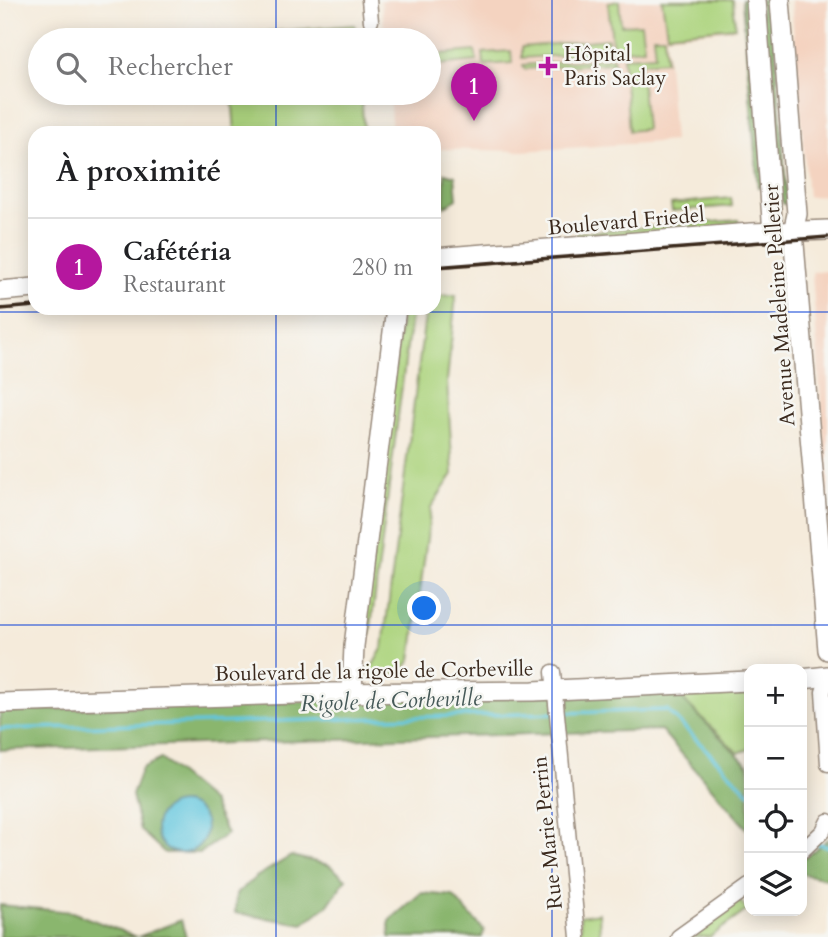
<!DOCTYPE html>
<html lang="fr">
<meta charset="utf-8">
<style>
body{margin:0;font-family:Cardo,serif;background:#f6f6f6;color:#202124}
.controls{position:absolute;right:21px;bottom:21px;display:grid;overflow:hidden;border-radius:14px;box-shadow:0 4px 18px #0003}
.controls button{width:63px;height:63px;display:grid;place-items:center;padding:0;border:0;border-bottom:2px solid #e0e0e0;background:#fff;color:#202124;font:35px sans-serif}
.you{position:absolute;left:425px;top:609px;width:24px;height:24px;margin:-18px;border:5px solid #fff;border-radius:50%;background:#1a73e8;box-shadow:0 0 0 10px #1a73e833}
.badge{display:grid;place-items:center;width:46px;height:46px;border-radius:50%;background:#b5179e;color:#fff;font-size:23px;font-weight:700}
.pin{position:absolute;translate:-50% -58px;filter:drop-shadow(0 2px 4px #0008)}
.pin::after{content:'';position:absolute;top:37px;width:24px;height:21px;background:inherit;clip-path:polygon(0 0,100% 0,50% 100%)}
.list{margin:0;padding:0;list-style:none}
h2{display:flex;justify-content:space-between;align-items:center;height:91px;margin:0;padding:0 28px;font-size:30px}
h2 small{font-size:23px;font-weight:400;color:#757577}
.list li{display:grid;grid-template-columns:46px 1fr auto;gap:21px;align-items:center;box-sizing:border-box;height:98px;padding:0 28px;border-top:2px solid #e0e0e0}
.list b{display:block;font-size:26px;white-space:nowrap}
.list p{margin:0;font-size:23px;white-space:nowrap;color:#757577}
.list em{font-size:23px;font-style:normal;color:#757577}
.icon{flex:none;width:38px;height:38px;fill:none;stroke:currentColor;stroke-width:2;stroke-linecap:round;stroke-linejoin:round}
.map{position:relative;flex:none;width:828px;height:937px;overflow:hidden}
.search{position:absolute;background:#fff;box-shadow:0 4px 18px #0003;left:28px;top:28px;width:413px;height:77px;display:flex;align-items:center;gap:18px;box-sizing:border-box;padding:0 24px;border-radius:38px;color:#757577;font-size:26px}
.panel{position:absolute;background:#fff;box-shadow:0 4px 18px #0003;left:28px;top:126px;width:413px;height:189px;border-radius:21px}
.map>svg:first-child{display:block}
.built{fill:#f4d3c0}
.green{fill:#add47f;stroke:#747f4e;stroke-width:2}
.forest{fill:#8ab66e;stroke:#627046;stroke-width:2}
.water{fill:#60c6de;stroke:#4e787e;stroke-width:2}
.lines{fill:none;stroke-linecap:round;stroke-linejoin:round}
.stream{stroke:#60c6de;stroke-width:3.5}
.street-casing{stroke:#988a7c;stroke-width:17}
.secondary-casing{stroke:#988a7c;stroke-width:22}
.street{stroke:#fff;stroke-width:14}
.secondary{stroke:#fff;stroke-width:19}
.rail{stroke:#3b2a1e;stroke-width:3.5}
.grid{fill:none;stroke:#1d4ed8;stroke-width:2;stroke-opacity:0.55}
.poi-dot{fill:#b5179e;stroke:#f6f6f2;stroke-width:2.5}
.labels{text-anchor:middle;stroke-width:5;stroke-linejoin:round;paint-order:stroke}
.poi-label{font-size:21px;fill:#3b2a1e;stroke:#f6f6f2;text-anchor:start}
.street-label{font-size:21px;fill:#3b2a1e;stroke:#f6f6f2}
.water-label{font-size:23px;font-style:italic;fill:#465958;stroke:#f6f6f2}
</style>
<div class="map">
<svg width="828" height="937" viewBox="0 0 828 937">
<rect width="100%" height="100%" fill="#f6f6f2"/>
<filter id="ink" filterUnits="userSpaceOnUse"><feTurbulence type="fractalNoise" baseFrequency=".0143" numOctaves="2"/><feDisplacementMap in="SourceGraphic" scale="14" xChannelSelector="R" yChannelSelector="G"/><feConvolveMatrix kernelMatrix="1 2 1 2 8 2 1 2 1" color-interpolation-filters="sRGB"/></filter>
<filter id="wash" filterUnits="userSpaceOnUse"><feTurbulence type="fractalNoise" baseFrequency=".00686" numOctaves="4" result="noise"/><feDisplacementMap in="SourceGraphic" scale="28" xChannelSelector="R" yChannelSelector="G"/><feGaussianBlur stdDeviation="1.57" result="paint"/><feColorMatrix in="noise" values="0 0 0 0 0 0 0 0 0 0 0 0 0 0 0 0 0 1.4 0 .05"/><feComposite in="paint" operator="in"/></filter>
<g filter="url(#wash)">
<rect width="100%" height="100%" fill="#f5ebdb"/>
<g class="built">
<path d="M381,0H733L735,29L666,36L674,141L522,151L434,149V133H392L389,93H429V40H385Z"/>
<path d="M791,0H828V195L808,197Z"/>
<path d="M828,271V509L812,272Z"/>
</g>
<g class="green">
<path d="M662,0H733L735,27L667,34Z"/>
<path d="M619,1L621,25L641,24L644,48L613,51L608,3Z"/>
<path d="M355,25L356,40H228V35Z"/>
<path d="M653,36H664L666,61L640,63L646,129L629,131L623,57L655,55Z"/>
<path d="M608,39V52L522,58V47Z"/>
<path d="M475,51L477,61L429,66V55Z"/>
<path d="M511,51L512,63L484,65L483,53Z"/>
<path d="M613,58L615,73L612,74L611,63L524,69L523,65Z"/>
<path d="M232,93H361L364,133H235Z"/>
<path d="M731,198L732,206L672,211L671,204Z"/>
<path d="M738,220L739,225L578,241L577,233Z"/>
<path d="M456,295L447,381L453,474L431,507L411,660L401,673H360L373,665L383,647L426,308H434V296Z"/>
<path d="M402,308H412L370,634L361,649Z"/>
<path d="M673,690L713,693L749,692V749L738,753Z"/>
<path d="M736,896L747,910L710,937H682Z"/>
<path d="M599,913L600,937H581L580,916Z"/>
</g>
<g class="forest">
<path d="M742,0H749L764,186L758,187Z"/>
<path d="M760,0H772L787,204H783L782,201L775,120L767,94Z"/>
<path d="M445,173L455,176L457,199L444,207Z"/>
<path d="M673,690L749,766V831L661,730L0,750V711Z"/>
<path d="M161,759L212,802L227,834L200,853H165L140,830L132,795L142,768Z"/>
<path d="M828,839V879L802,874V860Z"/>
<path d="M291,856L329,865L346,879L328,905L303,924L235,913L236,894L256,877Z"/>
<path d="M421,893L453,896L484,930L482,937H390L389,921Z"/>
<path d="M0,905L72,912L137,937H0Z"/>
<path d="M181,920L186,937H138Z"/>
</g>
<circle class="water" cx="181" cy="828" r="25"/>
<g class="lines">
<g class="stream">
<path d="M562,713L667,710L749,793"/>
<path d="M0,729L554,713"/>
<path d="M817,843L828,847"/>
</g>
</g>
</g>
<g filter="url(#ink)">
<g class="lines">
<defs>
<g id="street">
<path d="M369,0L371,21"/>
<path d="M553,672L578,937"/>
<path d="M828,677L823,692L828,764"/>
<path d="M802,851L823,831L828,821"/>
<path d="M678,937L749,886"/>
</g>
<g id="secondary">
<path d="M756,0L773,233"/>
<path d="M780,0L797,214L793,232L795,256L828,650"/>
<path d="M434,258L751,233L828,230"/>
<path d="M0,291L35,288"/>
<path d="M802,679L828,676"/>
<path d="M352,693L354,646L396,308"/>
<path d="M0,703L329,693L533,691L749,681"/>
</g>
</defs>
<use href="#street" class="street-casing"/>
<use href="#secondary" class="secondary-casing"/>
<use href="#street" class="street"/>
<use href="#secondary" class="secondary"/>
<g class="rail">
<path d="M434,267L828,237"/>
<path d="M0,309L35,306"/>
</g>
</g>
</g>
<path class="grid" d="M276,0V40M552,0V937M276,93V133M276,308V937M0,312H828M0,625H828"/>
<path class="poi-dot" d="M544.5 55.5h7v7h7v7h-7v7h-7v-7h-7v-7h7z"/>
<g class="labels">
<g class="poi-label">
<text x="564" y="61">Hôpital<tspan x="564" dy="24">Paris Saclay</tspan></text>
</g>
<g class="street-label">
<text transform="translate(626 221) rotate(-5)" y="7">Boulevard Friedel</text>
<text transform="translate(779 305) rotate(-94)" y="7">Avenue Madeleine Pelletier</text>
<text transform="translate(374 671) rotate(-1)" y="7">Boulevard de la rigole de Corbeville</text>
<text transform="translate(547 833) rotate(-96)" y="7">Rue Marie Perrin</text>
</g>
<g class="water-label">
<text transform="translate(391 700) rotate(-2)" y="8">Rigole de Corbeville</text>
</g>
</g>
</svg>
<div class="controls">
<button>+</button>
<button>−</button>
<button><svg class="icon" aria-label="locate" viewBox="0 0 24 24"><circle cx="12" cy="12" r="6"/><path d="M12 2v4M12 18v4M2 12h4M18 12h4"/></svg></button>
<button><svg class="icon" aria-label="layers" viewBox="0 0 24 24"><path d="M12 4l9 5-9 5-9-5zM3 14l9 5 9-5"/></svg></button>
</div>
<div class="you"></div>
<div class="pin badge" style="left:474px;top:121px">1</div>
<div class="search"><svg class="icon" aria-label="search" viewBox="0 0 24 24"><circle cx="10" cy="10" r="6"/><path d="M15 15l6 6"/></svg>Rechercher</div>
<section class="panel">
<h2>À proximité<small></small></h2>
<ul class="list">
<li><span class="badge">1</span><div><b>Cafétéria</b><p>Restaurant</p></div><em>280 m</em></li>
</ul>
</section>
</div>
